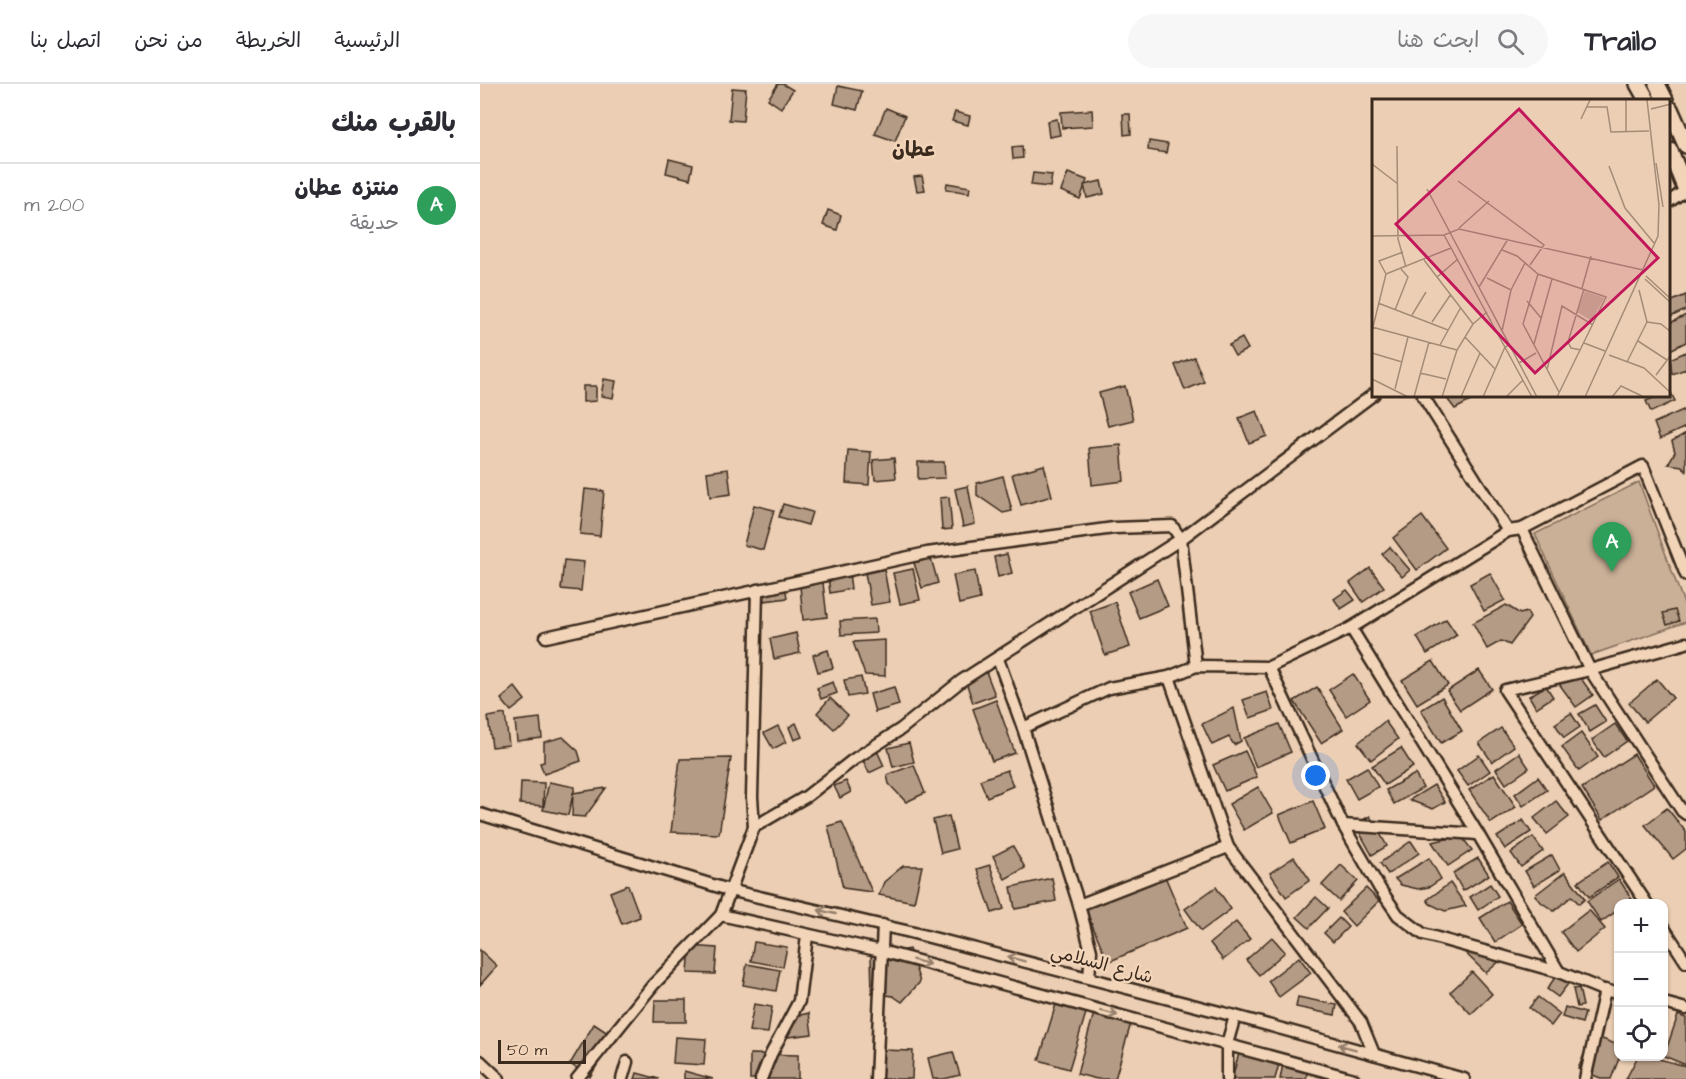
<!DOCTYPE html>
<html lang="ar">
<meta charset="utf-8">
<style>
body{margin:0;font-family:"Architects Daughter","Playpen Sans Arabic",sans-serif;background:#f7f7f7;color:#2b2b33;direction:rtl}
.controls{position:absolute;right:18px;bottom:18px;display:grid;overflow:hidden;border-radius:12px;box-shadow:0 2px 4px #0004}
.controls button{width:54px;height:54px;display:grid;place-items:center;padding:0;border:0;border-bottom:2px solid #e1e1e2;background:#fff;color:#2b2b33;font:30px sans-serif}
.scale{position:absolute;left:18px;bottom:15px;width:88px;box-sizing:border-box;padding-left:6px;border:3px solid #3b2a1e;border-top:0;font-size:16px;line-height:21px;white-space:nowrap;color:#3b2a1e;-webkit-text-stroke:4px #f2d5b9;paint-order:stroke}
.you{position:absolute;left:836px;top:692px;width:21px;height:21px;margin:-15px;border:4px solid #fff;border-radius:50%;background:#1a73e8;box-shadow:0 0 0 9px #1a73e833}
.badge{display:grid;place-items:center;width:39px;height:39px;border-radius:50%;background:#3b2a1e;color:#fff;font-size:20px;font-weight:700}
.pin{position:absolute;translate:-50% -50px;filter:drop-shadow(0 2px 3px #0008)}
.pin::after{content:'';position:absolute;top:32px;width:21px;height:18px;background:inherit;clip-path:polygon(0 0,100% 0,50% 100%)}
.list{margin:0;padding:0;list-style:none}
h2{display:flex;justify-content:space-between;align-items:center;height:78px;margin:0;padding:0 24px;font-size:26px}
h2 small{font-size:20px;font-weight:400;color:#7c7c81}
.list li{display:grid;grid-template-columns:39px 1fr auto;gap:18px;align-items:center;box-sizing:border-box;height:84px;padding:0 24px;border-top:2px solid #e1e1e2}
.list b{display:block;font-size:22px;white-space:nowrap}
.list p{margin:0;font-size:20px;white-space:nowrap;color:#7c7c81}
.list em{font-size:20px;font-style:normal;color:#7c7c81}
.icon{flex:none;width:33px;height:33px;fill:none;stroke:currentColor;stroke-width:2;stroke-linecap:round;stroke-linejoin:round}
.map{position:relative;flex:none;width:1206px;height:995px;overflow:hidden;direction:ltr}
header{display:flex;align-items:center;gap:36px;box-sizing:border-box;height:84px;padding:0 30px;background:#fff;border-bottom:2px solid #e1e1e2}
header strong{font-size:28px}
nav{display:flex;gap:33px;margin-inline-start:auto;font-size:21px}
.search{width:420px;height:54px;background:#f7f7f7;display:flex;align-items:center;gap:15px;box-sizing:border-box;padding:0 21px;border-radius:33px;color:#7c7c81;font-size:22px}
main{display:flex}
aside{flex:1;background:#fff}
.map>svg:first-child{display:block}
.green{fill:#cab097;stroke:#826d5a;stroke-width:1.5}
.building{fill:#b49b85;stroke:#3b2a1e;stroke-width:1.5}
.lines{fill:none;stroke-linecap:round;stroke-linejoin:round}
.street-casing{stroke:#3b2a1e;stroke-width:15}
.secondary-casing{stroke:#3b2a1e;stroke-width:20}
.street{stroke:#f2d5b9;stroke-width:10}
.secondary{stroke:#f2d5b9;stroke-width:15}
.oneway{stroke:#96806c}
.labels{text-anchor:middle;stroke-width:5;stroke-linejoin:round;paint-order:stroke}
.street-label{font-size:18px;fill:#3b2a1e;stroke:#f2d5b9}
.neighbourhood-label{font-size:20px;font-weight:bold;fill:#3b2a1e;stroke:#f2d5b9}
.inset-road{fill:none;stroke:#a58c77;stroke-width:1.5}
.view{fill:#c2185b;fill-opacity:0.15;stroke:#c2185b;stroke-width:3}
.inset-edge{fill:none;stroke:#3b2a1e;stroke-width:3}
</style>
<header>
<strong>Trailo</strong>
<div class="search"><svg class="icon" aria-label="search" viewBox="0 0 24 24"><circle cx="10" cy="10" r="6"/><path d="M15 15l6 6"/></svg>ابحث هنا</div>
<nav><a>الرئيسية</a><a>الخريطة</a><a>من نحن</a><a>اتصل بنا</a></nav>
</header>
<main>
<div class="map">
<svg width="1206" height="995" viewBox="0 0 1206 995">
<rect width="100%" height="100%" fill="#ebceb3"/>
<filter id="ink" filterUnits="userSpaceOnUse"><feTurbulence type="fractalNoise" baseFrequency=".0167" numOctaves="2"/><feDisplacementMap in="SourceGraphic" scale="12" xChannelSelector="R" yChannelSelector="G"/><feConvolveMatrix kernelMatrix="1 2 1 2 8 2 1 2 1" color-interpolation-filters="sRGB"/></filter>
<g filter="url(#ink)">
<path class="green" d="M1159,398L1206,525V538L1111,571L1055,450Z"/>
<g class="building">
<path d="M298,0H303L313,6L301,24L288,15Z"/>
<path d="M358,2L382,7L377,26L354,20Z"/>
<path d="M252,4L266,5L263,37L249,36Z"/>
<path d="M406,24L425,32L415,57L395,50Z"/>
<path d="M612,26L613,42L582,44L581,28Z"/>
<path d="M475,28L490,32L488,41L472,37Z"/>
<path d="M643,30H650L651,50L644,51Z"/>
<path d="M577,35L580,51L569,53L567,37Z"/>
<path d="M669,57L688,60L686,69L668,66Z"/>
<path d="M542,62L543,74L533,75L532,63Z"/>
<path d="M189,75L213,81L210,95L186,89Z"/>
<path d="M553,89L572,91L570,103L551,101Z"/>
<path d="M588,89L607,96L600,115L581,107Z"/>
<path d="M442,92L445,106L437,107L434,93Z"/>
<path d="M621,97L624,110L607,114L604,101Z"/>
<path d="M467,99L490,103L489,109L466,105Z"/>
<path d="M348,126L361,131L357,146L343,141Z"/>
<path d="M1206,211V226L1190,233V218Z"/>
<path d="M1206,231V258L1190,266V239Z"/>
<path d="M762,254L768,265L755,272L749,261Z"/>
<path d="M1206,268V285L1192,290L1190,275Z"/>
<path d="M714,273L724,298L705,306L695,281Z"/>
<path d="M124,295L136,297L133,314L121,312Z"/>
<path d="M103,302H116V317L103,318Z"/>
<path d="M645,302L653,336L628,342L619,309Z"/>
<path d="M1190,307L1195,317L1171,328L1166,317L1178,312H1190Z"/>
<path d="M965,312H997L998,313L975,325Z"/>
<path d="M1203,326L1206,333V343L1180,355L1174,339Z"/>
<path d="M777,327L787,352L769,359L759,334Z"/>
<path d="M1206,349V387L1202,382L1188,380L1195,368L1192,357Z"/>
<path d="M641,361L644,397L612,401L609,364Z"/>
<path d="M368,366L391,368L389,401L366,399Z"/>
<path d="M414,374L416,394L395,396L393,376Z"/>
<path d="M438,378H464L465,394L438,395Z"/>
<path d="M564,381L572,412L541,421L532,390Z"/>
<path d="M248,385L251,410L230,413L227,388Z"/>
<path d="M523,392L532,427L523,429L497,411V399Z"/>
<path d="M488,402L495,440L483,443L475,405Z"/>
<path d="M105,405L124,407L120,452L100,450Z"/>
<path d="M469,413L472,445L462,446L460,414Z"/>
<path d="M303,420L332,428L328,441L299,433Z"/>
<path d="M274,421L294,426L283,466L264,461Z"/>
<path d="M942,432L966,464L937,486L913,454Z"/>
<path d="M910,463L930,486L922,493L902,470Z"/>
<path d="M527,470L532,489L518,493L514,473Z"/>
<path d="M451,474L458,499L442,504L434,479Z"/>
<path d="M84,476L104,478L101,507L81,505Z"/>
<path d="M890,484L904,503L883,518L870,499Z"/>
<path d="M404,485L410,518L391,521L385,489Z"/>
<path d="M433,485L440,516L420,520L413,489Z"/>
<path d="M495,487L500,515L479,520L473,491Z"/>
<path d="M369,489L371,505L350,509L348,492Z"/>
<path d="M1010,489L1025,516L1004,527L990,500Z"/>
<path d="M304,494L307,514L284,517L288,500Z"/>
<path d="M677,495L688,522L659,534L648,508Z"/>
<path d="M343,499L347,533L323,536L320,502Z"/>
<path d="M867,506L875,516L861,525L854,515Z"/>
<path d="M635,518L650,563L625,571L610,527Z"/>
<path d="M1026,521L1040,530L1047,528L1050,534L1030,561L1021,557L1007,565L993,539Z"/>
<path d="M1195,526L1199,537L1187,541L1183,529Z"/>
<path d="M395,535L396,549L361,551L360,537Z"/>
<path d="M966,535L977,551L947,570L937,553Z"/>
<path d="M316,549L320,569L294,575L290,555Z"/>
<path d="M405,556V592L385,591L373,558Z"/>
<path d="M348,566L353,584L338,588L333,571Z"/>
<path d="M953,577L968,601L937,620L922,596Z"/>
<path d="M505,585L515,611L493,619L484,592Z"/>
<path d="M1094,585L1113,611L1096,623L1077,597Z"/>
<path d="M999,586L1012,605L980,626L967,607Z"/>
<path d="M873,590L890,616L866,632L849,606Z"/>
<path d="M381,593L385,610L368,613L364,596Z"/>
<path d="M1177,595L1193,614L1165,638L1149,619Z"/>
<path d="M353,598L357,609L341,615L337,604Z"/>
<path d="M1066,602L1073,613L1056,624L1049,612Z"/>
<path d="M35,603L45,616L31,627L21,615Z"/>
<path d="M414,603L419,621L395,628L390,610Z"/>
<path d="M837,603L863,645L841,659L814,617Z"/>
<path d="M787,608L793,626L770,634L763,616Z"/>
<path d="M962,613L982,647L961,659L941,626Z"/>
<path d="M350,614L368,631L354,645L337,629Z"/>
<path d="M516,616L535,669L512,677L493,625Z"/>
<path d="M1115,621L1126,638L1110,648L1099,630Z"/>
<path d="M754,624L761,657L754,661L749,653L732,661L722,640Z"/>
<path d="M1091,629L1100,643L1084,654L1075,640Z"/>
<path d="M25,630L29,661L12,663L8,633Z"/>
<path d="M60,634L62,654L37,657L35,637Z"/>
<path d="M905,637L918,655L891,676L878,659Z"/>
<path d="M316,639L322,653L314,656L309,643Z"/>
<path d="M799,640L811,668L776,683L764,654Z"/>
<path d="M1135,640L1147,657L1124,673L1112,656Z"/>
<path d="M298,642L306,658L293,665L284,649Z"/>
<path d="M1021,644L1034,662L1012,678L999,659Z"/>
<path d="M1101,649L1118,673L1099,687L1082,663Z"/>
<path d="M83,653L98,667L101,677L64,690L60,679L64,678V658Z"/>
<path d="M393,658L404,682L389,689L378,665Z"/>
<path d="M429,659L434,678L413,683L408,664Z"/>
<path d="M921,664L933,683L905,701L892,682Z"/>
<path d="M765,667L777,693L745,707L733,681Z"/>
<path d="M1039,669L1049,684L1026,700L1016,685Z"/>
<path d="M1154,670L1174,701L1122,736L1102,704Z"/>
<path d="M999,671L1010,687L988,702L977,687Z"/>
<path d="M251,674L239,750L191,748L200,675Z"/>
<path d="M434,681L445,709L426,718L409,700L407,691Z"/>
<path d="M887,683L898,703L877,715L866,695Z"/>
<path d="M527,686L533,702L507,713L500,696Z"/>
<path d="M935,690L943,704L914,720L906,706Z"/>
<path d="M1014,690L1036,723L1011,739L989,706Z"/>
<path d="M1058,693L1067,706L1043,722L1035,710Z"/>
<path d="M366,697L371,708L360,714L354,702Z"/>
<path d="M41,698L64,699L63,722L40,720Z"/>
<path d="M69,698L95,703L88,731L63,726Z"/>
<path d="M954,701L965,718L953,725L929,716Z"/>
<path d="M778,703L793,729L764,746L749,720Z"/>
<path d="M126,704L105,733L92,732L93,709Z"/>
<path d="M833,717L845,745L811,759L799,731Z"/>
<path d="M1076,717L1089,733L1067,750L1054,734Z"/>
<path d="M1187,724L1206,748V765L1193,775L1165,741Z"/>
<path d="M469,732L477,765L461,769L453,736Z"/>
<path d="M890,732L907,762L892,771L875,740Z"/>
<path d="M1043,736L1051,748L1025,765L1017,753Z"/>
<path d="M362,738L392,808L363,804L348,742Z"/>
<path d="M981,752L992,766L968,782L952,758Z"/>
<path d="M1053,753L1063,767L1041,783L1031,769Z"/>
<path d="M931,757L939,769L908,790L900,779Z"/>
<path d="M533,762L545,784L525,795L513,772Z"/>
<path d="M1072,771L1080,786L1054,802L1045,787Z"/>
<path d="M814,773L830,796L806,813L790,789Z"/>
<path d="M949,774L961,795L949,803L938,805L921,801L915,795Z"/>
<path d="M998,774L1009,791L983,807L973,789Z"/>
<path d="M1128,778L1138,793L1109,813L1098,798Z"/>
<path d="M510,781L524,825L512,829L497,785Z"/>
<path d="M861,781L878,797L859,817L842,801Z"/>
<path d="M423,782H442L434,818L399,811L404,798Z"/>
<path d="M681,783L707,844L628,878L602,817Z"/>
<path d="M1085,788L1105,815L1099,820L1092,812L1074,827L1061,818L1055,811Z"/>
<path d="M572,794L576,817L535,825L531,803Z"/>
<path d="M1139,795L1153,817L1149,820H1138V826L1121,838L1107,817Z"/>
<path d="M970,799L986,822L965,827L950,820L947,816Z"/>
<path d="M1010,800L1018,812L998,826L990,813Z"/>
<path d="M148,801L160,833L142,840L130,808Z"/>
<path d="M736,803L751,825L721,847L705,825Z"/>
<path d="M886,804L899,817L874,842L861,828Z"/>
<path d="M836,813L848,824L829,844L817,833Z"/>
<path d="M1027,817L1042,840L1015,858L1000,834Z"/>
<path d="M1109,826L1125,845L1096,868L1081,848Z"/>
<path d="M859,834L868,843L853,858L844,849Z"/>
<path d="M756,838L770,855L743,876L730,859Z"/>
<path d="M792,853L805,868L779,891L766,876Z"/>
<path d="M274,858L307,863L303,883L271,877Z"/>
<path d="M976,860L1022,875L1006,889Z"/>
<path d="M210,862L237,864L235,890L208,889Z"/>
<path d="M429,865L440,898L422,918L413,912L392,909L391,872Z"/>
<path d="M0,866L17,882L0,901Z"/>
<path d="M819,873L831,889L799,913L788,897Z"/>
<path d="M267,880L300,886L296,907L263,901Z"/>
<path d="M992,888L1012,910L991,930L970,908Z"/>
<path d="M1076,892L1088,900L1078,913L1067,905Z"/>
<path d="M1099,904L1103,922L1097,923L1093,905Z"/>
<path d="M818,913L857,921L855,931L816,923Z"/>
<path d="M1058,913L1080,930L1071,942L1049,924Z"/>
<path d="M175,916H206V938H174Z"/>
<path d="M274,920L292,923L288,949L269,947Z"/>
<path d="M576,920L606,929L589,985L559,976Z"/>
<path d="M1085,923L1105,929L1102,939L1082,933Z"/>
<path d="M329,929L332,950L291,955L304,935Z"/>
<path d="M614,929L651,939L635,995H617L597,990Z"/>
<path d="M1198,931L1206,934V981L1184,972Z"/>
<path d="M114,940L134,953L110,993L90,980Z"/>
<path d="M1112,951L1138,961L1140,972L1131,995H1123L1098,985Z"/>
<path d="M195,953L226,955L224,981L193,979Z"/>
<path d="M401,966L433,967L432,995H401Z"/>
<path d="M473,968L480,991L464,995H453L448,974Z"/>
<path d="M759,969L799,980L795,995H752Z"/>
<path d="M270,970L318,971V995H270Z"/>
<path d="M1158,972H1167L1206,982V995H1146Z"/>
<path d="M803,980L828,985L826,995H800Z"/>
<path d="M204,987L233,995H204Z"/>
<path d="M157,989L179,995H155Z"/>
</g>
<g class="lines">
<defs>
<g id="street">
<path d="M1190,117L1206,106"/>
<path d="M943,312L1028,447"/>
<path d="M1042,445L1110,586L1202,727L1206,730"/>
<path d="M871,544L998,750L1079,888"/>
<path d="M66,553L447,469L634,444L692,442L701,455L716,582"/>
<path d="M518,575L543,644L599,821L611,867L609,894"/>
<path d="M789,583L863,741L900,805L918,831L943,850L1079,888L1123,906L1138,909"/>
<path d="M689,593L748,763L881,938L894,970"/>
<path d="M543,644L629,604L689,593L716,582L789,583L871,544L1028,447L1042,445L1163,382L1206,491"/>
<path d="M0,730L249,806L430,848L755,932L984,995"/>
<path d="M863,741L998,750"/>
<path d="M274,743L272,713L277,506"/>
<path d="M1167,820L1025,606L1110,586L1206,559"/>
<path d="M599,821L748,763"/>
<path d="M241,831L401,867L874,995"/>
<path d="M1184,844L1206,878"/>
<path d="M1184,919L1206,925"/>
<path d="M0,977L19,995"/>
<path d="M97,995L173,901L241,831L274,743L327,712L373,676L421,645L481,597L701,455L894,310"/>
<path d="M142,995L147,978"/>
<path d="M281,995L291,970L319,917L327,852"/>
<path d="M396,995L403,841"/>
<path d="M747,995V960L755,932"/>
<path d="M1105,995L1125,906"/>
</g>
<g id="secondary">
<path d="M1158,0L1167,16"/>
<path d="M1177,0L1185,16"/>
<path d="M1190,25L1206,61"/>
<path d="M1190,67L1206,106"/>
</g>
</defs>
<use href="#street" class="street-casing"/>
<use href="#secondary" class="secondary-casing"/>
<use href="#street" class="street"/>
<use href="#secondary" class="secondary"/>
</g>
<defs><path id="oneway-shaft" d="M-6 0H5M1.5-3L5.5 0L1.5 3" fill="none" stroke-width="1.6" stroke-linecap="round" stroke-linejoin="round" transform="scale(1.5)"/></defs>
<g class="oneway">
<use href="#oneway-shaft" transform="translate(347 828) rotate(-167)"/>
<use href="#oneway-shaft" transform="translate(536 875) rotate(-165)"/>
<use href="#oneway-shaft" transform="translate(441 878) rotate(15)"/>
<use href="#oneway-shaft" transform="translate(629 929) rotate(15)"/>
<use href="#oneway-shaft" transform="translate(867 963) rotate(-165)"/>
</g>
</g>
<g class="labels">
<g class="street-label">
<text transform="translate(622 880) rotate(15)" y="6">شارع السلامي</text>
</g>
<g class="neighbourhood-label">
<text x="434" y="72">عطان</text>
</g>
</g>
<g transform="translate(892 15)">
<rect width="298" height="298" fill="#ebceb3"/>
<path d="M213,192L232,199L220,222L205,213Z" fill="#cab097"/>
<path class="inset-road" d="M254,1V32M215,8H235L239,33L277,32M279,10L299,5M209,20L218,1M25,47L26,140L34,168M284,64L291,108M0,65L26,85M237,67L253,109L282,144M86,82L172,146L158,166M55,90L165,298M87,129L117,102M72,136L160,298M0,137L72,136L87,130L271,171M130,151L145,157L166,175L234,198L185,298M52,161L101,225M14,175L79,149M14,175L7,162L31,153M166,175L151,225L187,293M274,177L299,200M65,178L86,160M115,179L139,191M273,180L299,204M107,188L136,140M210,189L219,157M155,202L169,219M6,204L76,231M23,211L36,178L29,170M40,216L54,193M60,223L79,195M275,223L289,225L299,233M0,228L85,251M0,232L14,175M130,232L139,191L153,164M93,238L108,254M266,242L295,261M212,244L233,252M162,245L180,180M68,246L89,208M209,251L199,249L196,243L212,190M0,254L30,263M237,256L272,269L299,294M255,263L275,223L267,191M147,264L164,254M175,271L190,207L221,226M48,274L74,280M284,276L299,256M0,280L36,298M23,290L36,238M42,298L57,243M70,298L85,251L101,225L115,213M89,298L108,254L123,270M111,298L133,248L137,246M134,298L151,281M213,298L286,137L287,106L275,1M240,298L249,287L272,298"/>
<path class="view" d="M147,10L286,159L163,274L24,125Z"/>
<rect width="298" height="298" class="inset-edge"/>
</g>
</svg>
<div class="controls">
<button>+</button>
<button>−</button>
<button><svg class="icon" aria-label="locate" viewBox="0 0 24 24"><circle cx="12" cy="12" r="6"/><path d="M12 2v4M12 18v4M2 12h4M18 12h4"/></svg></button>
</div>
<div class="scale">50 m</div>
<div class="you"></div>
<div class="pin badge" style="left:1132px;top:488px;background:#2e9e5b">A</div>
</div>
<aside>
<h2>بالقرب منك<small></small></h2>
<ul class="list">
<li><span class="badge" style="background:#2e9e5b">A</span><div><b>منتزه عطان</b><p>حديقة</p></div><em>200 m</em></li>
</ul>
</aside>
</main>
